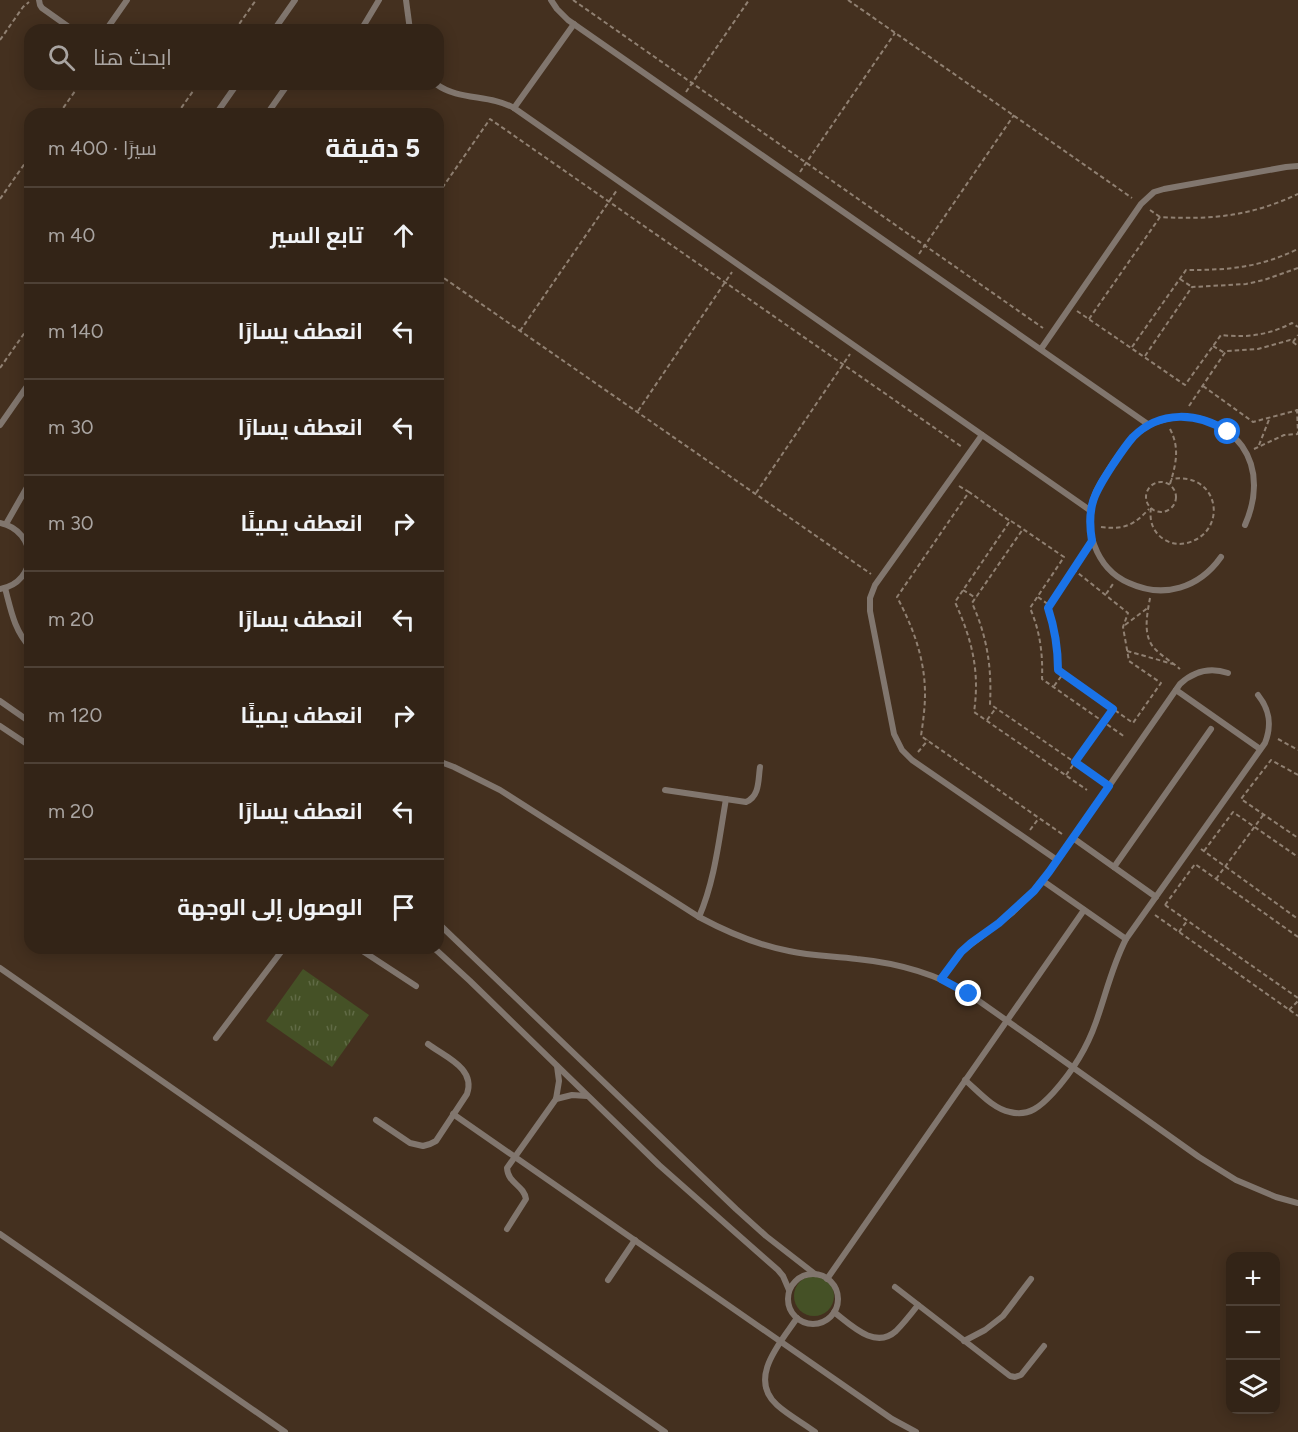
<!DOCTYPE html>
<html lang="ar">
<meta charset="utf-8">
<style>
body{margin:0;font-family:Figtree,Cairo,sans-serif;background:#3b2c20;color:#f1f3f6;direction:rtl}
.controls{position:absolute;right:18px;bottom:18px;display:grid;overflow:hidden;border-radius:12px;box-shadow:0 3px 15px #0003}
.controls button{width:54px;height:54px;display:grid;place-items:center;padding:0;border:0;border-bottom:2px solid #4e4136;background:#332417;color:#f1f3f6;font:30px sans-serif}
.stop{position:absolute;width:18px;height:18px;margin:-14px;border:4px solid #1a73e8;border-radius:50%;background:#fff}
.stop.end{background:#1a73e8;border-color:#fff;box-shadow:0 2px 6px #0008}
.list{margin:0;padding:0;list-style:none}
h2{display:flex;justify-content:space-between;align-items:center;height:78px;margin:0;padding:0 24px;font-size:26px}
h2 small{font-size:20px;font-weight:400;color:#a9a4a1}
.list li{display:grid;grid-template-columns:39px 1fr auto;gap:18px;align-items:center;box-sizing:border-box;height:96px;padding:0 24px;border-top:2px solid #4e4136}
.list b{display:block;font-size:22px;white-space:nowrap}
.list em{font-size:20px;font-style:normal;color:#a9a4a1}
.icon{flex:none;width:33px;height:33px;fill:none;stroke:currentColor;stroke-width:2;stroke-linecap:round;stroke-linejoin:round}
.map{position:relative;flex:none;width:1298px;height:1432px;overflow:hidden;direction:ltr}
.search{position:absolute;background:#332417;box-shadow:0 3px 15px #0003;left:24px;top:24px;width:420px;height:66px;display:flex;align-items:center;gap:15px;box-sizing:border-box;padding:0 21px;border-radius:18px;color:#a9a4a1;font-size:22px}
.panel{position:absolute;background:#332417;box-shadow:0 3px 15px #0003;left:24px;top:108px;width:420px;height:846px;border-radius:18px;direction:rtl}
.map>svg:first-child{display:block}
.grass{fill:#455126}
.park{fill:url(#park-tufts)}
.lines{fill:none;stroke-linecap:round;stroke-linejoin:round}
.path{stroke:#908072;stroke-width:2;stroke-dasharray:4.5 3;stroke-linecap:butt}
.lane{stroke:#81766e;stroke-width:6}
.lane-bridge{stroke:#81766e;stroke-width:6}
.route{stroke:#1a73e8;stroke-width:8}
</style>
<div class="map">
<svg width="1298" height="1432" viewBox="0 0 1298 1432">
<defs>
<pattern id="park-tufts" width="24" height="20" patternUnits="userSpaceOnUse" patternTransform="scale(1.5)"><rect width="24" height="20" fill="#455126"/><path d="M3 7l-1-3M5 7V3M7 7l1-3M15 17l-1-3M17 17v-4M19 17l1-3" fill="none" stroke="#606a45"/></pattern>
</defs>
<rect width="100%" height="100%" fill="#44301f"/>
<circle class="grass" cx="814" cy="1296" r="20"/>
<path class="park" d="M303,969L369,1015L332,1067L266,1021Z"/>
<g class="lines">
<g class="path">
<path d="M573,0L1043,328"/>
<path d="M848,0L1132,198"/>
<path d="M235,30L256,0"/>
<path d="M0,40L23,7L29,2"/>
<path d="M686,92L749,0"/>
<path d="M59,114L80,84"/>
<path d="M177,114L198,84"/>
<path d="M800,172L895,33"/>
<path d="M438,194L490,119L962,447"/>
<path d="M0,199L30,156"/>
<path d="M1150,210L1160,217"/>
<path d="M919,254L1014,115"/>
<path d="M438,274L871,574"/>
<path d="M1180,279L1192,287"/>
<path d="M1077,311L1185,385L1221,335C1247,338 1269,335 1292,323L1298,327"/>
<path d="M1089,319L1160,217C1212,220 1251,216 1298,194"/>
<path d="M520,331L617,190"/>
<path d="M1293,342L1298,335"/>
<path d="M1213,346L1225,353"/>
<path d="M1132,347L1186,270C1229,270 1258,268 1298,249"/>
<path d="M1145,356L1192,287L1246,284L1264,280L1298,268"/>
<path d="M0,368L30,325"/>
<path d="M1203,386L1253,422L1298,410"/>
<path d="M1189,406L1226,351L1258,349L1290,340L1298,346"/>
<path d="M1297,409L1298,434"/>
<path d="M638,411L732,272"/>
<path d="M1170,429C1180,448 1176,464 1170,484"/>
<path d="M1259,445L1270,417"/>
<path d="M1254,449L1284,435L1298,434"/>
<circle cx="1161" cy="497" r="15"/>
<path d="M959,486L969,492"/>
<path d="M756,493L850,354"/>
<path d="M1151,508C1149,521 1153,533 1165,540C1172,544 1179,545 1187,543C1229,532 1220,471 1171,479"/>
<path d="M1011,521L1023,529"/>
<path d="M1101,527C1124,530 1134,525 1149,509"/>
<path d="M1073,569L1128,613L1123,627L1129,661L1161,683L1133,723L1058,670C1058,648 1055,629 1048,608L1086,551"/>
<path d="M963,590L976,598"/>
<path d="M1106,594L1113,584"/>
<path d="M1038,597L1049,605"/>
<path d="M1150,598C1147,615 1142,637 1156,650C1163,657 1172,662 1180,669"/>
<path d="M1125,625L1149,607"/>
<path d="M1127,651L1173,664"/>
<path d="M1054,686L1063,674"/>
<path d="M987,720L996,708"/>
<path d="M1278,739L1298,750"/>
<path d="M918,752L928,740"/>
<path d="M1066,775L1113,709"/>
<path d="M1298,775L1271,760L1241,799L1298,838"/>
<path d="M1102,781L990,704C992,668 987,636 972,603L1023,529L1064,557L1030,608C1040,631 1043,654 1042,679L1125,737"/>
<path d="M1030,830L1039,818"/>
<path d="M1062,834L921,736C923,722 925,708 925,694C925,659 913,627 897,597L969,492L1010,521L955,602C972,640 980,671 974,712L1087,790"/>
<path d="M1201,849L1298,919"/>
<path d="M1204,851L1233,812L1298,857"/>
<path d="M1216,879L1264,814"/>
<path d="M1165,905L1195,864L1298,937"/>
<path d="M1165,905L1298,998"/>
<path d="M1155,915L1298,1016"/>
<path d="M1179,932L1187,921"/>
<path d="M1289,1010L1298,1001"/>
</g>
<g class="lane">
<path d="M39,0L40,5L42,8L73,30"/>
<path d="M406,0L410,30"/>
<path d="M551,0L557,9L568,20L1149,425"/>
<path d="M106,30L127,0"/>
<path d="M274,30L295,0"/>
<path d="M361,30L379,0"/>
<path d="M436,84C459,101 489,94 514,108L1091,511"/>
<path d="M514,108L574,24"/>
<path d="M216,114L237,84"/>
<path d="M267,114L288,84"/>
<path d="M1041,349L1141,204L1154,192L1164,189L1286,167L1298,166"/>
<path d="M0,425L30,382"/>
<path d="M982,435L875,585L870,598V611L894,734L902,750L912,760L1057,860"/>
<path d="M0,523C38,531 39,582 0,589"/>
<path d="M6,524L30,482"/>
<path d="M1221,557C1199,588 1164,599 1129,583C1096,569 1081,526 1095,494C1099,484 1106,475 1111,466C1118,456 1125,446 1133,437C1151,419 1181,412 1205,420C1220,425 1233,434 1242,446C1259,470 1256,500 1245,525"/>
<path d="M5,588C11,610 14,630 30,647"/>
<path d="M1176,690L1260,749"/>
<path d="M0,701L30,722"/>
<path d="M0,726L30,746"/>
<path d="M438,761L454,767L500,790L699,917C727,932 757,945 789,951C811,956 834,956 857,959C897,963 935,973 969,994"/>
<path d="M665,790L746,802C760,796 758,780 760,767"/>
<path d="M1073,838L1156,897"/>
<path d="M1114,867L1211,729"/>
<path d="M1043,881L1126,939"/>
<path d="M699,917C715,880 719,839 726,799"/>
<path d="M438,923L736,1209L766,1236L815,1274"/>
<path d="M358,948L416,986"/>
<path d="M434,948L470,981L659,1165L778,1270L783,1276L789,1290"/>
<path d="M0,968L665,1432"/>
<path d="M941,979L961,952L1013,912L1043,881L1180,684C1194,671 1210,667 1228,673"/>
<path d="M216,1038L284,948"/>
<path d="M1040,1044L1199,1157L1236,1180L1276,1197L1298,1203"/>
<path d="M965,1080C978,1091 993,1109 1010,1112C1029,1117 1041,1106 1053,1093C1072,1072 1087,1048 1096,1022C1106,994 1112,966 1126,939L1265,743C1272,725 1270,710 1258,695"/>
<path d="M556,1099L572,1095L587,1096"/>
<path d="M453,1114L892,1419L916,1432"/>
<path d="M376,1120L410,1143L423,1146L430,1144L436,1141L467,1094C476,1068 445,1057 428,1044"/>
<path d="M507,1229L526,1199C524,1185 508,1184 507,1168L556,1099L559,1081L557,1066"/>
<path d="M0,1234L285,1432"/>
<circle cx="813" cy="1299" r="25"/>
<path d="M827,1279L1084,910"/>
<path d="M608,1280L635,1240"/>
<path d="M895,1287L1010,1376L1015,1377L1021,1375L1044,1346"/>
<path d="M834,1312C851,1325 875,1350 896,1331C904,1323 911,1314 918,1305"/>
<path d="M797,1318C781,1342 747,1378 777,1405C788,1415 803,1423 815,1432"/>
<path d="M964,1341L985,1330L1003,1316L1031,1279"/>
</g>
<path class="lane-bridge" d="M969,994L1040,1044"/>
</g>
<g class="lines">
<path class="route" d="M969,994L941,979L961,952L971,943L999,923L1034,891L1049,872L1109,786L1075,762L1113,709L1058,670C1058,648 1055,629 1048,608L1092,541C1086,505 1095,492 1114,463C1120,454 1126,445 1133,437C1160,410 1198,412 1228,432"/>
</g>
</svg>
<div class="controls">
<button>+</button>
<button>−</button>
<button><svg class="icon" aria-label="layers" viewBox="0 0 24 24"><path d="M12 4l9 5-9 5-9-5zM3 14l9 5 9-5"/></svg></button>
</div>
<div class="stop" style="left:1228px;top:432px"></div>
<div class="stop end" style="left:969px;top:994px"></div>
<div class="search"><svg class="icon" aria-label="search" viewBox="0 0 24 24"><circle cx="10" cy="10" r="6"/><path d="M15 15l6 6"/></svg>ابحث هنا</div>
<section class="panel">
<h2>5 دقيقة<small>سيرًا · 400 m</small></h2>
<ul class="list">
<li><svg class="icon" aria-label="ahead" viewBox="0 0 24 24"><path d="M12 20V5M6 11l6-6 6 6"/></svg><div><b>تابع السير</b></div><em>40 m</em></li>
<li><svg class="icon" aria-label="left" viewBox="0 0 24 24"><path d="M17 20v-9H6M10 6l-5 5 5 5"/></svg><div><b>انعطف يسارًا</b></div><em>140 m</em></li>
<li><svg class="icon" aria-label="left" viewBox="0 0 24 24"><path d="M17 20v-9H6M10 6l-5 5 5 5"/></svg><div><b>انعطف يسارًا</b></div><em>30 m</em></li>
<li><svg class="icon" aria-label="right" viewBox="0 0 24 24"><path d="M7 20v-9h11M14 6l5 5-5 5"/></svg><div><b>انعطف يمينًا</b></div><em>30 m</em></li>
<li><svg class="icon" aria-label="left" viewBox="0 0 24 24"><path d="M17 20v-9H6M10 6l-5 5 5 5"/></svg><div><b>انعطف يسارًا</b></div><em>20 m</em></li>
<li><svg class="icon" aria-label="right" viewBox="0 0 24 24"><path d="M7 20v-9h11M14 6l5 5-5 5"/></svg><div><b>انعطف يمينًا</b></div><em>120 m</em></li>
<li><svg class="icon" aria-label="left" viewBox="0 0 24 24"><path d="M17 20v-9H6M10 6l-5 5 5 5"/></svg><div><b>انعطف يسارًا</b></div><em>20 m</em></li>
<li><svg class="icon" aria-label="arrive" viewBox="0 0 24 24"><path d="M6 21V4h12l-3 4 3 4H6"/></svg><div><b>الوصول إلى الوجهة</b></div></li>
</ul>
</section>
</div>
